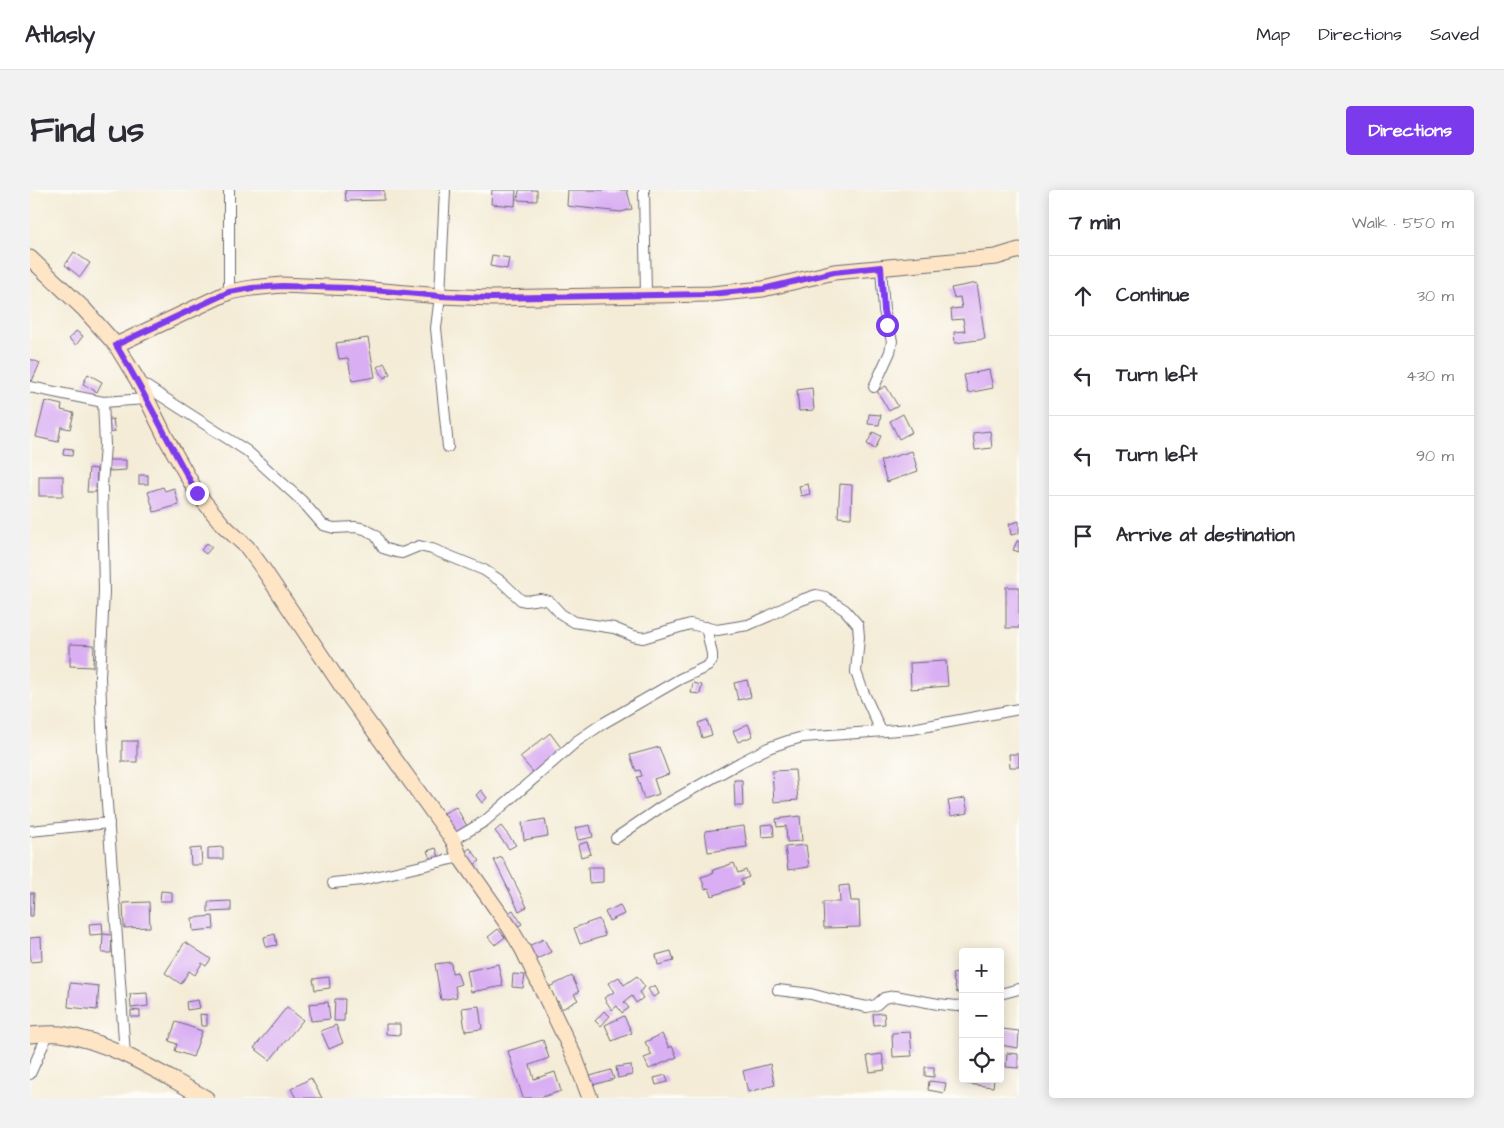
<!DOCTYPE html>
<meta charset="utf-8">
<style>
body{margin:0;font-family:"Architects Daughter",sans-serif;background:#f2f2f3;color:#2b2b33}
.controls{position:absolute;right:15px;bottom:15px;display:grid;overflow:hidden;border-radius:5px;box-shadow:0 2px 12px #0003}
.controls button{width:45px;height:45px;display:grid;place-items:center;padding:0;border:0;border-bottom:1px solid #e1e1e2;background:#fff;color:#2b2b33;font:25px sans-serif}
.stop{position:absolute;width:15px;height:15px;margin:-11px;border:4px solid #7c3aed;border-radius:50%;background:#fff}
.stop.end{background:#7c3aed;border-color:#fff;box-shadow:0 1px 5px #0008}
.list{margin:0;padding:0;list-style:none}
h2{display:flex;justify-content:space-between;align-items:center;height:65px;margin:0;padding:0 20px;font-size:21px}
h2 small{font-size:16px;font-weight:400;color:#7c7c81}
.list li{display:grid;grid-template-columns:32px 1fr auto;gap:15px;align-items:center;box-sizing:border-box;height:80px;padding:0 20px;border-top:1px solid #e1e1e2}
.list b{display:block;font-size:19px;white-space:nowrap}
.list em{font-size:16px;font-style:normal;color:#7c7c81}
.icon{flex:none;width:28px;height:28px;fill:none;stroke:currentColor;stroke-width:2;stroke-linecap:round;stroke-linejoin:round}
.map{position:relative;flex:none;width:989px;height:908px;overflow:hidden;border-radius:5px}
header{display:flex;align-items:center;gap:30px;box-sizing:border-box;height:70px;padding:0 25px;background:#fff;border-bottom:1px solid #e1e1e2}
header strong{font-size:24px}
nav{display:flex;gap:28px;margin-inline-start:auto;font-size:18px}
.intro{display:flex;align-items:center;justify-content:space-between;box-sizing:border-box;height:120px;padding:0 30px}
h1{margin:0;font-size:35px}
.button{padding:12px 22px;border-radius:5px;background:#7c3aed;color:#fff;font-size:18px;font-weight:700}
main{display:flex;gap:30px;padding:0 30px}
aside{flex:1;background:#fff;border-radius:5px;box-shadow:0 2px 12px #0003}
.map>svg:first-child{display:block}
.building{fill:#d9aef3}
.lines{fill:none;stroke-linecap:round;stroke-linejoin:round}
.street-casing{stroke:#6c6972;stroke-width:12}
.secondary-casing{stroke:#6c6972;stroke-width:17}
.street{stroke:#fff;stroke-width:10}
.secondary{stroke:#fee5c5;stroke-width:15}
.route{stroke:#7c3aed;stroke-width:6}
</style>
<header>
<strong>Atlasly</strong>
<nav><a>Map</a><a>Directions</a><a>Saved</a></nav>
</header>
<div class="intro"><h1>Find us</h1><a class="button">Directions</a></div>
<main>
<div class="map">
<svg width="989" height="908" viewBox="0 0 989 908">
<rect width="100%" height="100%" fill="#fdfcf7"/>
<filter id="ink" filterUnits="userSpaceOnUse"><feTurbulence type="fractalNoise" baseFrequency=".02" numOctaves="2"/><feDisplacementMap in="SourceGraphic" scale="10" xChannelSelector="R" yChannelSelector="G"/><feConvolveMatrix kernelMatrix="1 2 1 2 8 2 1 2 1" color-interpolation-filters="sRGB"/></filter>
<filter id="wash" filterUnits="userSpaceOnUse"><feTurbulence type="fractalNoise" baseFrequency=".0096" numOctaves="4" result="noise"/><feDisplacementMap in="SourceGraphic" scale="20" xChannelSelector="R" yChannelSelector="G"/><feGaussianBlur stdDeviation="1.12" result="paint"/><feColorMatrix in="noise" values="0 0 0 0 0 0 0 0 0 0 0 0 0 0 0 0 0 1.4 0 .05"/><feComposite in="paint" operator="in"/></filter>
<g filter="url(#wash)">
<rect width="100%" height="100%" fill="#f4ecd7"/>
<g id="blocks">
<g class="building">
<path d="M315,0H354V10L316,11Z"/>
<path d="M462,0H486L485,16L461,14Z"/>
<path d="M489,0H507V11L488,10Z"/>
<path d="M538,0H597L602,19L591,22L537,16Z"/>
<path d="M44,62L60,73L50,87L35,75Z"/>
<path d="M462,65L479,68L477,79L460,76Z"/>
<path d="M947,93L955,149L925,153L924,142L935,141L933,129L922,130L921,119L932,118L930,107L924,108L921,98Z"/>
<path d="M46,141L53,146L46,155L39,149Z"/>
<path d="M338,148L345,187L322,191L318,168L309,169L306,153Z"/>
<path d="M0,169L10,173L2,191L0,190Z"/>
<path d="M354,173L360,184L354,188L347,177Z"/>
<path d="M959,180L963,198L938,203L934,185Z"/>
<path d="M58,184L72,192L67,202L53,194Z"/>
<path d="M856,196L868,216L859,221L847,201Z"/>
<path d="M782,198L784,220L769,221L767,200Z"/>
<path d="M15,211L32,215L31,220L44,223L40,239L31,237L28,252L6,247Z"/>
<path d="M839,224L851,225L849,235L838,234Z"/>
<path d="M873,224L882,242L869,249L860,231Z"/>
<path d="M83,229L85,242L77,243L75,230Z"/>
<path d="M960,241L962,258L945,260L943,243Z"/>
<path d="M843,242L851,246L845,259L837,254Z"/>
<path d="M34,258L43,259L42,266L33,265Z"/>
<path d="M882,261L888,281L857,292L850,271Z"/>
<path d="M78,270H96V280L79,281Z"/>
<path d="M59,278L67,279L66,302H57Z"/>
<rect x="109" y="285" width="9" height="9"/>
<rect x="9" y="286" width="24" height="20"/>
<path d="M778,294L780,304L771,306L769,296Z"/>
<path d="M810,294L822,295L821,328L808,327Z"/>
<path d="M133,297L135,301L144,298L149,315L124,322L118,302Z"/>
<path d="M989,331V343L981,345L979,334Z"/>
<path d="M987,351H989V362L983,360Z"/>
<path d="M177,353L182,357L176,364L171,360Z"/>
<rect x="976" y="397" width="13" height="41"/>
<path d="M40,454L64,455L63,477L40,476Z"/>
<path d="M916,471L918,496L881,499L880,473Z"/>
<path d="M717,490L721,507L708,510L704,493Z"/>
<path d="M663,493L672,495L670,504L661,503Z"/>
<path d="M677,530L682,545L672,548L668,533Z"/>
<path d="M718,534L723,546L708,552L703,541Z"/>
<path d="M520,543L532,559L503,582L490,567Z"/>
<rect x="92" y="551" width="15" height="21"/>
<path d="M629,557L639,584L624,589L629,604L614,609L607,587L612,586L610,580L606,581L600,565Z"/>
<path d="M979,564H989V577H980Z"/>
<path d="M765,580L768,610L744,612L742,581Z"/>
<path d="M704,590H712L713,616H705Z"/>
<path d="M451,600L457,608L452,613L446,605Z"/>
<path d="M935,608L938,623L921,626L918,611Z"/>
<path d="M426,617L437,636L424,644L412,624Z"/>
<path d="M770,626L772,651L757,652L756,636L747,637L746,629Z"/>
<path d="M515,629L518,646L494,650L492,633Z"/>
<path d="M743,634L744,646L732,647L731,635Z"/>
<path d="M560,635L563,647L548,650L545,638Z"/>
<path d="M471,636L486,655L479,659L465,641Z"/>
<path d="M714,636L717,657L678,662L675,641Z"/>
<path d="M557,652L561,664L551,667L548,655Z"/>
<path d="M776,655L779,677L758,680L755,657Z"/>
<path d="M193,657V669H178V658Z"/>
<path d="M171,658L172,675H161L160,659Z"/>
<path d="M406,658L409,667L401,670L397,661Z"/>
<path d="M440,658L450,671L442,676L433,663Z"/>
<path d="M472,667L497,717L489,721L464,670Z"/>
<path d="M704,673L708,683L716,680L719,687L711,690L713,695L682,706L679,698L675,699L671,687L684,683L683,680Z"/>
<path d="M558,677H573V692L559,693Z"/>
<path d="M819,695L821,711H829L830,737L794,738L793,712H810L809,696Z"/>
<path d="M131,701L142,702V711H130Z"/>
<path d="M0,703H4L3,726H0Z"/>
<path d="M201,711V721L178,722V712Z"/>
<path d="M119,712L120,737L94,738L93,713Z"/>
<path d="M590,715L594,724L579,731L575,722Z"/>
<path d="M483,720L492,734L485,738L476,724Z"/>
<path d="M183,726L184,739L163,741L162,728Z"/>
<path d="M569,729L575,746L550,754L544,738Z"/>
<path d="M72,733L73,744L60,745L59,734Z"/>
<path d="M468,739L475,747L465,755L458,747Z"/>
<path d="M73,744L82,745L81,763H72Z"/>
<path d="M245,744L247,755L236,757L234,747Z"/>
<path d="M11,747L12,771L0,772V748Z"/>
<path d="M514,749L521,762L503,771L496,757Z"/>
<path d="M155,752L181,769L176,776L172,773L165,785L159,781L151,794L135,783Z"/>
<path d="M641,761L644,771L628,775L626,765Z"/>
<path d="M421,772L422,783L427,782L431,794L425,796L427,807L411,810L405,774Z"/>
<path d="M468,774L473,796L441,802L437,781Z"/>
<path d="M933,782V802L927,803L922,784Z"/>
<path d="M483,784L495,785L493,798L482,797Z"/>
<path d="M542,786L549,802L544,804L548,810L532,819L528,811L526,812L519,797Z"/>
<path d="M607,786L615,797L609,802L613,808L606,813L602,806L594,812L599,818L592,823L587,816L582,820L574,808L584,802L578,793L589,787L594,795Z"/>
<path d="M299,787L300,798L285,800L283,789Z"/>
<path d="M40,793L69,796L67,820L38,817Z"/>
<path d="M625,795L629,804L623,807L618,799Z"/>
<path d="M117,803L118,816L101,818L100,804Z"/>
<path d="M305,809H315L314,831H304Z"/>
<path d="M168,810L170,818L157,820L156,812Z"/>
<path d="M298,812L300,829L281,831L279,814Z"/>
<path d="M449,816L452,839L435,841L432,818Z"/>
<path d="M257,817L273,830L240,870L224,858Z"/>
<path d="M101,820L110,821V827H101Z"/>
<path d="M574,821L580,826L571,836L565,831Z"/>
<path d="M854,823L855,834L844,835L843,824Z"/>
<path d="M170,824L177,825V836H171Z"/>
<path d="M594,826L602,843L582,851L575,835Z"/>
<path d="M146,832L172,841L163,867L145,861L147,854L139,851Z"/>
<path d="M356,834H370V845L356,844Z"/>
<path d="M306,835L313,853L299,859L291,841Z"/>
<path d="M972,839L989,841L988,858L970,855Z"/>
<path d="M880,842L882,866L863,867L862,843Z"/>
<path d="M632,844L639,858L642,856L647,867L619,879L614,868L622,865L615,852Z"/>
<path d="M513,850L519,868L500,875L504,889L525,882L531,901L509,908H493L478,861Z"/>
<path d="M977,863L988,864V878L976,877Z"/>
<path d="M852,864L855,880L840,882L837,866Z"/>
<path d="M740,874L745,895L718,902L713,881Z"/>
<path d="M601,875L602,885L588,888L586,877Z"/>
<path d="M895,877H904V887L895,886Z"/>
<path d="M581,880L584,889L559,896L557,887Z"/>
<path d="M636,885L638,892L626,895L624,888Z"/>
<path d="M281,888L292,908H266L261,899Z"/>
<path d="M937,889H964L963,897L937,894Z"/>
<path d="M899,891L916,893L914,903L898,900Z"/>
</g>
</g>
</g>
<g filter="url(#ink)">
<use href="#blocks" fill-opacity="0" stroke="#6c6972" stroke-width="1"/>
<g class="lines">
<defs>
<g id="street">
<path d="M199,0V102"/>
<path d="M415,0L410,106L406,138L418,257"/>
<path d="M614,0L616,104"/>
<path d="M108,191L217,261L272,311L293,335L304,338L325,337L335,339L346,346L353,358L366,362L372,363L389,356L402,359L454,380L472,392L491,410L496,411L510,409L519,411L531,424L544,432L584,438L603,446L613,448L660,434L687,440L718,435L739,426L763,413L780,407L786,405L795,407L815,420L828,435L829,447L826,482L832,499L851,541"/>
<path d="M0,197L73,212L116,209"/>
<path d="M844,197L860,162L862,151L854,121L851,77"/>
<path d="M73,212L75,255L72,296L74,401L70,487L73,561L85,719L95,865"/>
<path d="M0,641L79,633"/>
<path d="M586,648L631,617L711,572L738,558L758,551L773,547L882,539L989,519"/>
<path d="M423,650L455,631L547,551L572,534L650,489L678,476L682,470V464L676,437"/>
<path d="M303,693L332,690L430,667"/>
<path d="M748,800L781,804L803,810L837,817L846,815L854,808L865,806L908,814L927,816L933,815"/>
<path d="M970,804L989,799"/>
<path d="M0,884L18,844"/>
</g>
<g id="secondary">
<path d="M0,68L54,119L86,155L108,191L136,248L167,303L193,335L217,357L231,376L311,495L423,650L430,667L480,738L493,760L545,868L560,908"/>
<path d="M86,155L199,102L222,98L252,95L320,98L410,106L461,108L681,104L733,99L804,82L966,67L989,60"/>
<path d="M0,845C10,844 21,843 31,844C83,852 131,884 176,908"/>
</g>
</defs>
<use href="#street" class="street-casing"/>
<use href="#secondary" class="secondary-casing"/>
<use href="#street" class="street"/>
<use href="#secondary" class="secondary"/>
</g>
</g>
<g class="lines" filter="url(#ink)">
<path class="route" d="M167,303C139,254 115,203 86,155L199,102L222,98L252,96L320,98L410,106L461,108L681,104L733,99L804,82L851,77L854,121L857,135"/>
</g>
</svg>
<div class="controls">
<button>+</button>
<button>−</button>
<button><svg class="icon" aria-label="locate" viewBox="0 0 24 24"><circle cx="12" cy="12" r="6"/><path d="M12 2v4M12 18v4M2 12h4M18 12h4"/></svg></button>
</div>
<div class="stop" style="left:857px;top:135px"></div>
<div class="stop end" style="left:167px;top:303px"></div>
</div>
<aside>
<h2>7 min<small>Walk · 550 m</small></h2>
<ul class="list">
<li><svg class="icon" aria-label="ahead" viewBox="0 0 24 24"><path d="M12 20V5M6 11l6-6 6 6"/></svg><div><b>Continue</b></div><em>30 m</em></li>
<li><svg class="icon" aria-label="left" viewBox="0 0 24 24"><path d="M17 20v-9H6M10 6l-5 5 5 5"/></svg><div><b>Turn left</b></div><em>430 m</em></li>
<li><svg class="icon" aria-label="left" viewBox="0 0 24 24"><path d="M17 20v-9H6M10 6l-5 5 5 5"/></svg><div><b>Turn left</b></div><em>90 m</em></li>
<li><svg class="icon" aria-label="arrive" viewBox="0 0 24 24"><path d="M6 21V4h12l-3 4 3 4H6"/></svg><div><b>Arrive at destination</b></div></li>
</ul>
</aside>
</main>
